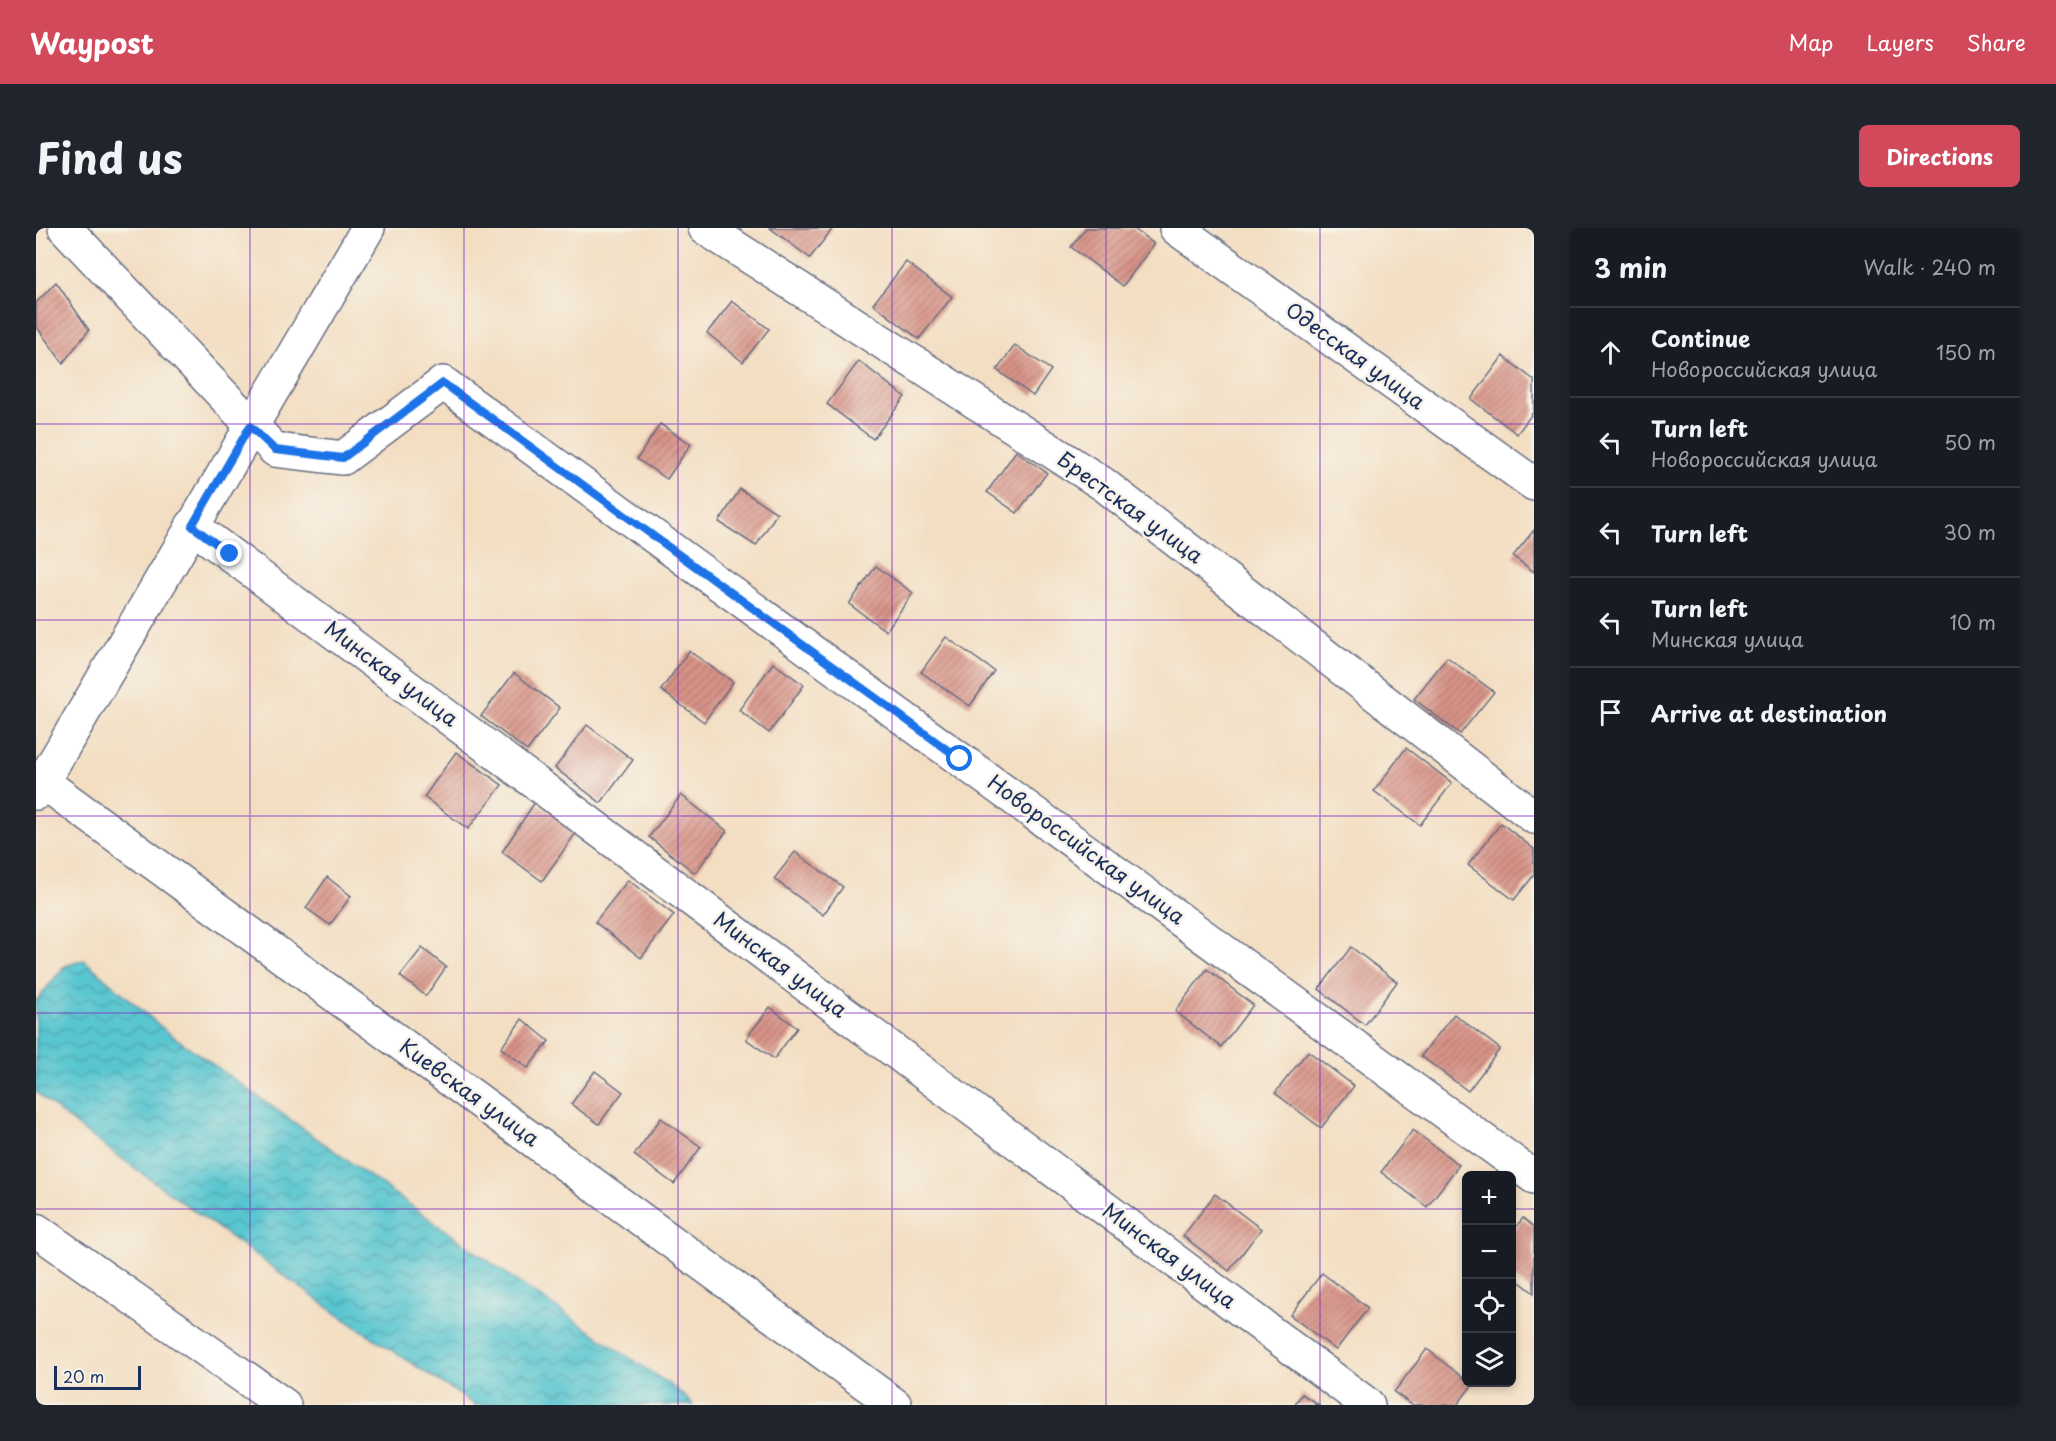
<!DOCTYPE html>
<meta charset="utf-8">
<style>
body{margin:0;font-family:"Playpen Sans",sans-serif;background:#20242c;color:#f1f3f6}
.controls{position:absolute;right:18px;bottom:18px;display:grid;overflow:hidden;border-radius:9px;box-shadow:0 3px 9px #0003}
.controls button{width:54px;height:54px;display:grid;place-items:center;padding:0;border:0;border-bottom:2px solid #363941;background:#171b24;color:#f1f3f6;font:30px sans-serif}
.scale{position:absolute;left:18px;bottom:15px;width:87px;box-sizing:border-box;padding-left:6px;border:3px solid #1b2f5e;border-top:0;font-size:16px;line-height:21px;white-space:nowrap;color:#1b2f5e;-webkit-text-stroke:4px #f7f3e8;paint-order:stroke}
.stop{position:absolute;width:18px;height:18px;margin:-14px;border:4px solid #1a73e8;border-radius:50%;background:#fff}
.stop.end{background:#1a73e8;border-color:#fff;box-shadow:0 2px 6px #0008}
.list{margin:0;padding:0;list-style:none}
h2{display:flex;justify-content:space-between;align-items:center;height:78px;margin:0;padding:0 24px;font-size:26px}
h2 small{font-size:20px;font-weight:400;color:#9ea1a6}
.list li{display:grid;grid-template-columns:39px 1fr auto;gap:18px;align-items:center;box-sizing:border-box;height:90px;padding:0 24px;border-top:2px solid #363941}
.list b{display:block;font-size:22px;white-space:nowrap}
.list p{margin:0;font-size:20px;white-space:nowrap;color:#9ea1a6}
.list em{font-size:20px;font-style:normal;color:#9ea1a6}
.icon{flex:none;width:33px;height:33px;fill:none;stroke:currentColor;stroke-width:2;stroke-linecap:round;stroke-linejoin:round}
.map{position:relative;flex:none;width:1498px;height:1177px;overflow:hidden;border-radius:9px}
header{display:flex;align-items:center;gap:36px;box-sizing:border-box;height:84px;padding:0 30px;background:#d1495b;color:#fff}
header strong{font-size:28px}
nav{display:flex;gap:33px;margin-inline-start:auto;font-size:21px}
.intro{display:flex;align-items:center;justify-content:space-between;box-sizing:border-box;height:144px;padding:0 36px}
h1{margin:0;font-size:42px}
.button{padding:15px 27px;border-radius:9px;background:#d1495b;color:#fff;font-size:21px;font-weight:700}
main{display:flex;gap:36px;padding:0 36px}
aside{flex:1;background:#171b24;border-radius:9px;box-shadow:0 3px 9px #0003}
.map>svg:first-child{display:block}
.water{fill:url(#water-waves);stroke:#3a7a97;stroke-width:1.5}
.building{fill:url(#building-hatch)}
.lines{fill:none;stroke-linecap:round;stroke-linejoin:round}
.minor-casing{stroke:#676c81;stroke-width:36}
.minor{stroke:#fff;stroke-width:33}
.route{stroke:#1a73e8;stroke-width:8}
.grid{fill:none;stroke:#7b2cbf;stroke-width:1.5;stroke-opacity:0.55}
.labels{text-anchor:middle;stroke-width:5;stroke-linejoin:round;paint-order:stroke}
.street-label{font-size:21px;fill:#1b2f5e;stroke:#f7f3e8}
</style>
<header>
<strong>Waypost</strong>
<nav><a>Map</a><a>Layers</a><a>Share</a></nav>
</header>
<div class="intro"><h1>Find us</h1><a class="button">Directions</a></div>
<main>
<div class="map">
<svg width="1498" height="1177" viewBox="0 0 1498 1177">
<defs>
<pattern id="water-waves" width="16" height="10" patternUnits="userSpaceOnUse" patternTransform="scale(1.5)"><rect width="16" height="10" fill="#59c6d0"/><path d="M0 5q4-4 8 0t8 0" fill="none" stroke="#49a1ac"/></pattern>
<pattern id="building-hatch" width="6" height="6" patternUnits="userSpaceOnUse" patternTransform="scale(1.5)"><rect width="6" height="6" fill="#d89387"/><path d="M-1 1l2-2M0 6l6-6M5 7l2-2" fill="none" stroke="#ae7872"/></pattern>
</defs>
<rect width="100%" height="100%" fill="#f7f3e8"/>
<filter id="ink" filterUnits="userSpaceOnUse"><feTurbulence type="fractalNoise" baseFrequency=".0167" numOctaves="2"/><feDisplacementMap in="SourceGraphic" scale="12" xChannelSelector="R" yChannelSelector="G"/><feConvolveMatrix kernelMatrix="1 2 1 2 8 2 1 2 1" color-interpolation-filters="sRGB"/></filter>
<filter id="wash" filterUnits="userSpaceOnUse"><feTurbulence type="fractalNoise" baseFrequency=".008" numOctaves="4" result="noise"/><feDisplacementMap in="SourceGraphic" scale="24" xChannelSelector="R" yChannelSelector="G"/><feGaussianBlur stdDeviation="1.35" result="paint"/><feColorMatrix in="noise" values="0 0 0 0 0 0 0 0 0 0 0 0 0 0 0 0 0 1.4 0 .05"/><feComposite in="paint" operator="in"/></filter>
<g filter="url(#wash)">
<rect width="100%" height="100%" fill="#f3dec2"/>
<path class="water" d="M48,732L130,803L485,1056L643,1163L657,1177H439L304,1088L42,899L0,864V773L29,738Z"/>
<g id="blocks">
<g class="building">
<path d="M734,0H797L774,30Z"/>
<path d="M1050,0H1097L1118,16L1087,58L1035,19Z"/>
<path d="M870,34L916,69L883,111L837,76Z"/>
<path d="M20,54L53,102L27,135L0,98V75Z"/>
<path d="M696,73L733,101L707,134L671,105Z"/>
<path d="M979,117L1015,142L997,168L961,142Z"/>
<path d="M1467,128L1498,152V183L1481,206L1435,171Z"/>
<path d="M823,133L869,169L837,211L791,176Z"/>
<path d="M624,196L655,216L631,251L601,231Z"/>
<path d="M980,223L1011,245L981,285L951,264Z"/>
<path d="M704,261L741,285L720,318L683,294Z"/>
<path d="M1498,302V344L1477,328Z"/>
<path d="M840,338L877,365L850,403L813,376Z"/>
<path d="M910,409L958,443L934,478L885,444Z"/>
<path d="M653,423L697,454L668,494L625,462Z"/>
<path d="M1411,429L1458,464L1424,506L1378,471Z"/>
<path d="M737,435L768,457L733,505L703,482Z"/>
<path d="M478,445L524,480L491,523L445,488Z"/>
<path d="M551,497L597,532L565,575L519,540Z"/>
<path d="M1370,520L1416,555L1384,597L1338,563Z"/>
<path d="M420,524L466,557L432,601L388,569Z"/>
<path d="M645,567L691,603L659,645L613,609Z"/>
<path d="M499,574L542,602L506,653L466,624Z"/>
<path d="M1465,595L1498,621V647L1478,672L1432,637Z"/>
<path d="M759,624L807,659L787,687L738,651Z"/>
<path d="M291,649L315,668L294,697L270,680Z"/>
<path d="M592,652L638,687L605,730L559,694Z"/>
<path d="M1315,719L1361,754L1329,797L1283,761Z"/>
<path d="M386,720L410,739L390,768L364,748Z"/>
<path d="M1171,741L1217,777L1185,819L1139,783Z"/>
<path d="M734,779L761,800L738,831L710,811Z"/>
<path d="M1418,786L1464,821L1432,863L1385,828Z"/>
<path d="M486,791L513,813L492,840L465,820Z"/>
<path d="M1272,823L1318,858L1285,900L1239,865Z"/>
<path d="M559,843L587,864L563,896L535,876Z"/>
<path d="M625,890L665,919L638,956L598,927Z"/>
<path d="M1377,902L1423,937L1391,979L1345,944Z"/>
<path d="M1179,966L1225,1001L1193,1043L1147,1008Z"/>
<path d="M1487,990L1498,999V1065L1476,1048V1004Z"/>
<path d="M1286,1045L1332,1080L1300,1122L1254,1087Z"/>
<path d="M1391,1121L1430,1152V1154L1437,1156L1421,1177H1376L1358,1164Z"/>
<path d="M1266,1166L1283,1177H1258Z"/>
</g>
</g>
</g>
<g filter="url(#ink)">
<use href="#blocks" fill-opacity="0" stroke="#676c81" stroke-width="1.5"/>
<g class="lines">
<defs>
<g id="minor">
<path d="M29,0L239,222L307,230L407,155L1498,949"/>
<path d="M669,0L1067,256L1498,589"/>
<path d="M1140,0L1498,256"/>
<path d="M156,298L1332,1177"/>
<path d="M7,554L859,1177"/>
<path d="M0,565L332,0"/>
<path d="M0,1002L248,1177"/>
</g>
</defs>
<use href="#minor" class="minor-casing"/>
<use href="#minor" class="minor"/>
</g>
</g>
<g class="lines" filter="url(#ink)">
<path class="route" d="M194,326L156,298L214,198L239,222L307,230L407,155L924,531"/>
</g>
<path class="grid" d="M214,0V1177M428,0V1177M642,0V1177M856,0V1177M1070,0V1177M1284,0V1177M0,196H1498M0,392H1498M0,588H1498M0,785H1498M0,981H1430M1476,981H1498"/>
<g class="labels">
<g class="street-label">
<text transform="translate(1319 128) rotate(36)" y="7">Одесская улица</text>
<text transform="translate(1094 280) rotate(36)" y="7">Брестская улица</text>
<text transform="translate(355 446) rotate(37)" y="7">Минская улица</text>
<text transform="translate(1050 622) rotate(36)" y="7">Новороссийская улица</text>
<text transform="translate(744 737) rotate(37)" y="7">Минская улица</text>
<text transform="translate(433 865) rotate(36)" y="7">Киевская улица</text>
<text transform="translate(1133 1028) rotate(37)" y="7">Минская улица</text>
</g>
</g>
</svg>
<div class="controls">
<button>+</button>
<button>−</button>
<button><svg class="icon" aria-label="locate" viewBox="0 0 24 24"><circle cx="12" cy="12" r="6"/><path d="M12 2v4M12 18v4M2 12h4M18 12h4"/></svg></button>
<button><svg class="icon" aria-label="layers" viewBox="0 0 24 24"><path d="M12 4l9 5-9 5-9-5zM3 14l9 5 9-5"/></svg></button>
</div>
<div class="scale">20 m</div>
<div class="stop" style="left:924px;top:531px"></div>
<div class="stop end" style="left:194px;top:326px"></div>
</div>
<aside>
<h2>3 min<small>Walk · 240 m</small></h2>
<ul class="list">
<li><svg class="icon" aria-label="ahead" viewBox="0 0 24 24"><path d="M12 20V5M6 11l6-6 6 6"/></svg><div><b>Continue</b><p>Новороссийская улица</p></div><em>150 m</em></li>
<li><svg class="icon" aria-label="left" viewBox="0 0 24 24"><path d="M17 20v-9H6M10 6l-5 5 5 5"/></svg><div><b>Turn left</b><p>Новороссийская улица</p></div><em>50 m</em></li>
<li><svg class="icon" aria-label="left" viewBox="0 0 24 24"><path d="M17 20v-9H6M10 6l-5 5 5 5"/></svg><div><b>Turn left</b></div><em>30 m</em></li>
<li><svg class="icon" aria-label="left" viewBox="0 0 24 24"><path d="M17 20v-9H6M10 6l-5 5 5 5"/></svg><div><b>Turn left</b><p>Минская улица</p></div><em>10 m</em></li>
<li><svg class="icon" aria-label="arrive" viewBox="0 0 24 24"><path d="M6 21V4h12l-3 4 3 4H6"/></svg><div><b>Arrive at destination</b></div></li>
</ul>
</aside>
</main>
